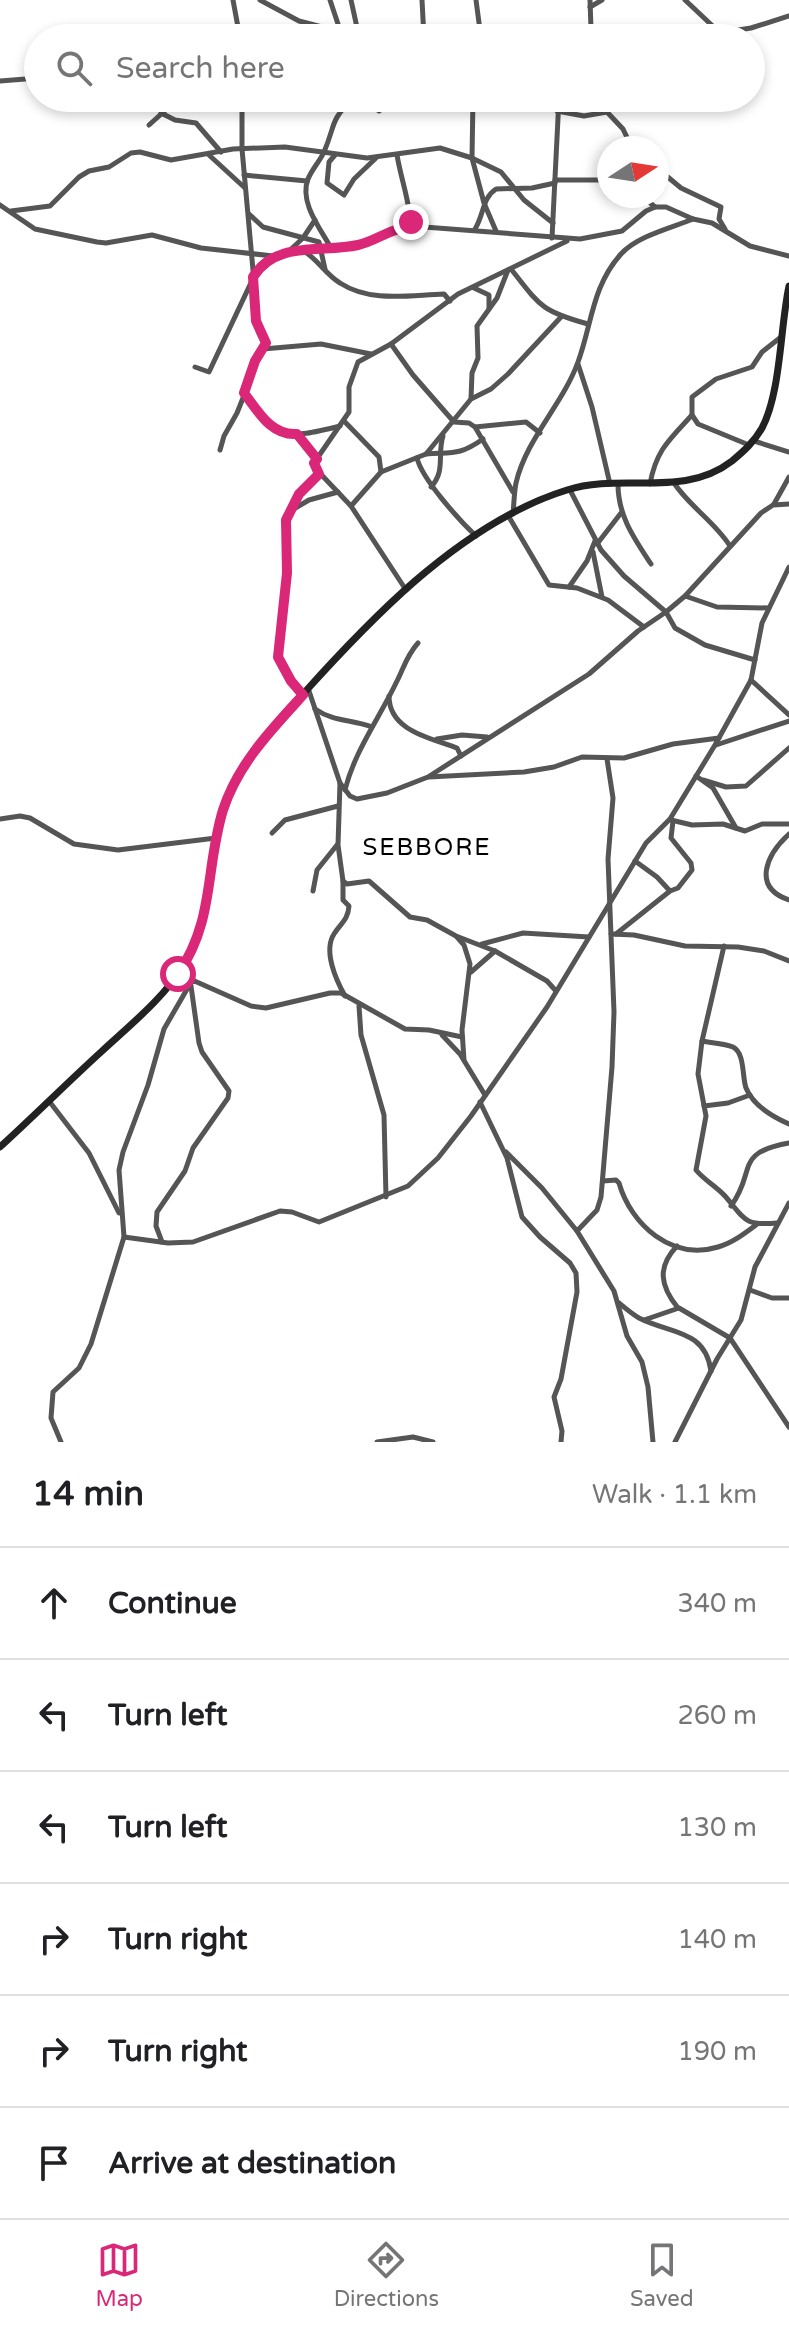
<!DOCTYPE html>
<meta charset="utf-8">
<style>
body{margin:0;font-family:"Varela Round",sans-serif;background:#f2f2f2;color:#202124}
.compass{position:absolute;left:597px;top:136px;width:72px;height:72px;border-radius:50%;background:#fff;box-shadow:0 4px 12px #0003;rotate:78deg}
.stop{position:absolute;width:24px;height:24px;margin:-18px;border:6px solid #db2777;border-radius:50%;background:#fff}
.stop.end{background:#db2777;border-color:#fff;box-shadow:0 2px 8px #0008}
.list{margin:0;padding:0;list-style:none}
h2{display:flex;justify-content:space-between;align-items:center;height:104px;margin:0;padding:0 32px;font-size:34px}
h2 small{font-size:26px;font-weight:400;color:#757577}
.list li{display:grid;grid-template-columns:52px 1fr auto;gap:24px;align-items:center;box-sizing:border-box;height:112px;padding:0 32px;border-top:2px solid #e0e0e0}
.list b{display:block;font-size:30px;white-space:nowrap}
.list em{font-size:26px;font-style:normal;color:#757577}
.icon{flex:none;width:44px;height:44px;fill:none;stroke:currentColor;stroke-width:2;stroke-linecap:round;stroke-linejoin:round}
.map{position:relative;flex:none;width:789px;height:1442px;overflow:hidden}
.search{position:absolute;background:#fff;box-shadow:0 4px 12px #0003;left:24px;right:24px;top:24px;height:88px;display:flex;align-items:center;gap:20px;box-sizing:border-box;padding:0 28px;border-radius:44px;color:#757577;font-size:30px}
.sheet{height:776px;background:#fff}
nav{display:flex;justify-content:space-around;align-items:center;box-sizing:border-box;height:112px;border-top:2px solid #e0e0e0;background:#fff;font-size:22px;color:#757577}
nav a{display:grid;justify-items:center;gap:4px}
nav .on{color:#db2777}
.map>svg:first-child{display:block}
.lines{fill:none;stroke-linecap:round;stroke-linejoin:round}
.minor{stroke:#555;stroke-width:5}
.secondary{stroke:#222;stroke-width:7}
.route{stroke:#db2777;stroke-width:10}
.labels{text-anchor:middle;stroke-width:7;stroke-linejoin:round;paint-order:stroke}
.quarter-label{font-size:24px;letter-spacing:2px;fill:#000;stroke:#fff}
</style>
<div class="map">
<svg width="789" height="1442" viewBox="0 0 789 1442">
<rect width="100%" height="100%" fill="#fff"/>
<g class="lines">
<g class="minor">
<path d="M233,0L240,38"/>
<path d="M260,0L299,21L326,28"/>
<path d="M330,0L340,30"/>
<path d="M351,0L358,32"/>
<path d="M422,0L424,38"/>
<path d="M476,0L481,38"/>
<path d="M590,0L591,29"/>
<path d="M685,0L719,32"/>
<path d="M590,7L602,0"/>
<path d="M239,33C288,30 345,23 392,38"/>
<path d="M217,38L237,26"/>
<path d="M526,38L603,28L673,35L713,34L751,28L789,16"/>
<path d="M0,81L38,78"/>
<path d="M360,98L379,111L385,106L400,108L405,98"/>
<path d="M473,98L472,158L484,203L496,231"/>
<path d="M557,111L584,116L607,112L623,129L632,148"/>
<path d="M161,113L175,120L196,123L221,152"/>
<path d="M149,125L179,98"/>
<path d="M209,155L245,188"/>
<path d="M335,155L329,162L327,183L344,195L354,179L376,158"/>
<path d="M397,155C401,179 410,203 411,226"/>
<path d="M657,168L681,188L721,207L719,219L725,229"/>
<path d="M244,175L307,181"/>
<path d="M555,180H609"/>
<path d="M642,196L655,207"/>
<path d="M0,205L35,229L97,242L106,243L152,235L201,248L273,256L317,247L354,246L393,230L411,226L580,239L622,231L646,211L655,207H666L693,219L712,223L750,246L789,256"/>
<path d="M11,211L50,206L79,177L89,171L109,167L131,153L140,152L171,160L233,149L285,147L367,158L440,148L472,158L501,172L524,200L553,223"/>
<path d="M249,214L263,227L319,242L325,269"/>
<path d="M475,229C484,215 482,198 496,189L532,188L555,183"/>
<path d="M552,238L559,98"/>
<path d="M331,248C320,228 299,202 308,179C312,169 320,161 324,152C336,124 329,122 353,98"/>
<path d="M302,250C317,258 325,274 340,283C371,303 409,295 444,294L450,301"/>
<path d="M288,252L303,238L315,220"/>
<path d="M511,269C540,306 541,311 588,324"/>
<path d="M474,288L489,295V308"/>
<path d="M391,344L413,375L454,422L469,423L475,427L526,422L540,433"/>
<path d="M263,349L321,344L371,354"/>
<path d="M578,364L592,407L610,484"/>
<path d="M195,367L209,372L256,272L273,256"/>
<path d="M245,394C280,439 284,440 340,426"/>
<path d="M471,399L472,373L478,358L477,326L497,298L508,270"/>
<path d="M344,421L379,457L381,472"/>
<path d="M475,427L513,492"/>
<path d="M297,435L317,459"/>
<path d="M754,441L789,452"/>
<path d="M749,445L698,424L692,415V397L716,379L752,367L762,352L781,337"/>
<path d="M220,450L224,436L237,413L249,383L255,361L266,343L256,321V303L242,149V98"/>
<path d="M426,454C452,452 459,456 483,439"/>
<path d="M417,458C422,479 459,520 476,536"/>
<path d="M674,483C690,507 715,522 730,546"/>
<path d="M618,484C618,516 634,538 651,564"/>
<path d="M650,484C656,450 670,439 692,415"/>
<path d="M431,487C446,471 437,454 443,436"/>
<path d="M570,490L601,550L624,576L666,612L675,628L705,645L755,660"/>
<path d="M774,504L789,477"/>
<path d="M351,506L381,472L426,454L471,399L491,389L508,374L561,317"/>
<path d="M292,510L309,500L338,492"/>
<path d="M513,514C514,504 514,493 516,483C526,439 563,404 578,362C592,324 592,286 621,254C637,236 671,228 693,219"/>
<path d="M509,517L549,585L577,588L608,600L644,627"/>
<path d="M597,544L621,513"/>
<path d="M593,552L602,597"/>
<path d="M569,587L587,561L595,541"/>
<path d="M406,590L351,506L315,468L316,460L349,412V387L358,362L391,344L458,294L567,241"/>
<path d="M685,596L717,607L769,608"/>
<path d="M751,680L789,715"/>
<path d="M308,688L340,783L350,796L357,799L387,793L428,777L589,674L638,631L666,612L685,596L761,513L773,505L789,504"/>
<path d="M303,695L278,657L287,573L286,520L299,494L319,474"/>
<path d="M389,696C389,731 431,738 457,748L461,756"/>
<path d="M315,709C334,722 350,719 372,727"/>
<path d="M437,739L462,735L487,737"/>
<path d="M716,745L789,721"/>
<path d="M696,776L713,788L736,828"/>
<path d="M429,777L524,772L554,767L582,757L624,758L673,744L719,738"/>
<path d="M703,780L726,787L746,786L789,748"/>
<path d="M340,783L338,845L343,881V900L349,906C348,920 341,923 334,934C323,951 336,980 345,996"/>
<path d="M345,790C355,750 380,717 397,681C404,667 407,655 418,643"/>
<path d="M0,819L20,816L30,818L74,844L118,850L216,838"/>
<path d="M671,820L692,825L723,824L745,831L762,824H789"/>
<path d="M272,833L285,820L338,806"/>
<path d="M789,834C767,854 751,887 789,900"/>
<path d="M635,861L657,877L670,891"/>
<path d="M343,881L347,884L369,881L410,917L427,920L456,936L495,951L547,981L556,991"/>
<path d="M313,891L317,870L337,845"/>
<path d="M611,934L634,935L685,946L738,947L764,951L789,961"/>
<path d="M616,934L670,891L678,888L692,870L691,863L671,838L673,821"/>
<path d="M457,937L464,945L470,964L462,1030L464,1060"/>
<path d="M482,944L523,933L589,937"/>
<path d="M724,946L702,1041L698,1074L706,1116L696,1170C704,1180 716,1186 725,1196C745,1219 743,1226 777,1223"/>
<path d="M471,972L495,951"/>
<path d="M359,1006L361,1035L384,1115L386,1197"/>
<path d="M442,1035L460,1054L485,1095"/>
<path d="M702,1041C711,1043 724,1043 733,1047C745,1053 742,1077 746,1088C753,1105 773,1117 789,1124"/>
<path d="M49,1101L89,1153L119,1213"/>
<path d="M480,1102L507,1158L522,1217L540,1237L570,1263L576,1273L577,1292L561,1379L554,1397L562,1431L561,1442"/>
<path d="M704,1106L728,1103L750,1095"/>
<path d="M506,1152L542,1188L577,1231L614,1291L627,1336L642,1362L648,1387L653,1442"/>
<path d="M603,1181L616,1180L619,1183C631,1225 672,1261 718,1247C732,1243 744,1234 756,1225"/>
<path d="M731,1206C757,1171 733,1153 789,1143"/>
<path d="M577,1231L597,1210L601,1197L612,1067L614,1012L608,859L613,798L607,759"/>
<path d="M124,1237L168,1243L193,1242L280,1211L292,1212L319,1222L408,1186L438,1158L471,1116L547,1007L646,843L670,819L715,745L751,680L762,623L789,567"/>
<path d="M162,1242L156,1226L157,1212L185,1171L193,1148L228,1098L229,1091L202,1052L199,1043L190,979L251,1006L266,1008L330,993H341L405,1029L429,1030L462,1037"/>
<path d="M677,1246C657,1267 660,1286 678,1308"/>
<path d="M750,1290L772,1298H789"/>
<path d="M619,1303C625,1308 632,1314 639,1318C670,1334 705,1329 711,1371"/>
<path d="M644,1320L679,1308L730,1338L789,1427"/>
<path d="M61,1442L51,1418L53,1392L79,1368L91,1344L124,1237L119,1170L123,1152L148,1085L164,1029L190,984"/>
<path d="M377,1442L413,1437L433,1442"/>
<path d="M675,1442L717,1359L741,1320L755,1267L789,1203"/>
</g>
<path class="secondary" d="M0,1147C34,1116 67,1083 101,1052C130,1025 163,999 184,965C215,916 206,859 225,806C240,761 272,728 304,693C339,654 376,615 415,581C458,544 512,507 567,490C621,472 683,499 732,461C744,451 754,442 762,428C781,392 780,328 789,286"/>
</g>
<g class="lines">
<path class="route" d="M178,974C215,920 205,869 223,810C238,764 271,730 303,695L291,681L278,657L287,573L286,520L299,494L319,474L314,463L317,459L297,434C271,436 258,411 244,393L255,361L266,343L256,321L253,277C276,240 322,253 358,245C376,241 391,228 411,226V222"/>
</g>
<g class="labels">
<g class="quarter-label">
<text x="427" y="855">SEBBORE</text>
</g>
</g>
</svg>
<svg class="compass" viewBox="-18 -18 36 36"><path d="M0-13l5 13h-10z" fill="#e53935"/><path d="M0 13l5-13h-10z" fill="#757577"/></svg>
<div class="stop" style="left:178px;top:974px"></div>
<div class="stop end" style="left:411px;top:222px"></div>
<div class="search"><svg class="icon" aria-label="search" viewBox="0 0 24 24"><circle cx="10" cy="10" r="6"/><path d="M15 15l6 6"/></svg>Search here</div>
</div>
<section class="sheet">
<h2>14 min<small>Walk · 1.1 km</small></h2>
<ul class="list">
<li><svg class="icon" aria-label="ahead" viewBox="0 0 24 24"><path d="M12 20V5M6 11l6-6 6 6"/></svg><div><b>Continue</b></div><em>340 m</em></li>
<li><svg class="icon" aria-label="left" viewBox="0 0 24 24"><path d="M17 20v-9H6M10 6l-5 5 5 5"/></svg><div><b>Turn left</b></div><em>260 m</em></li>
<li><svg class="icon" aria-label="left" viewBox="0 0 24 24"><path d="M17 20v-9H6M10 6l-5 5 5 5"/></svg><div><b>Turn left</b></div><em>130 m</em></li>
<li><svg class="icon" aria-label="right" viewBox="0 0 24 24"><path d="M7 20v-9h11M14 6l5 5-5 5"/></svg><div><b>Turn right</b></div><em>140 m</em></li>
<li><svg class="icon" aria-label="right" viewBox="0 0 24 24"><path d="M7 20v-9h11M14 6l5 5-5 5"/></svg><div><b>Turn right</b></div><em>190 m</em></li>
<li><svg class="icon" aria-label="arrive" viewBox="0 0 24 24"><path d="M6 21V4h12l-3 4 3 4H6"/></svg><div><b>Arrive at destination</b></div></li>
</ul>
</section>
<nav>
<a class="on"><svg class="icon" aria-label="map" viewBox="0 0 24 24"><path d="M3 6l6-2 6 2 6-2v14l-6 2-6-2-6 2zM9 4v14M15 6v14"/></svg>Map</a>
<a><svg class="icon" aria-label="directions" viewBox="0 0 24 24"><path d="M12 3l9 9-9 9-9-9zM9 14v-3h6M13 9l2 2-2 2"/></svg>Directions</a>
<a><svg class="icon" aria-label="saved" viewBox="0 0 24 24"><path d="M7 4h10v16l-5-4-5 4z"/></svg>Saved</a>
</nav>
